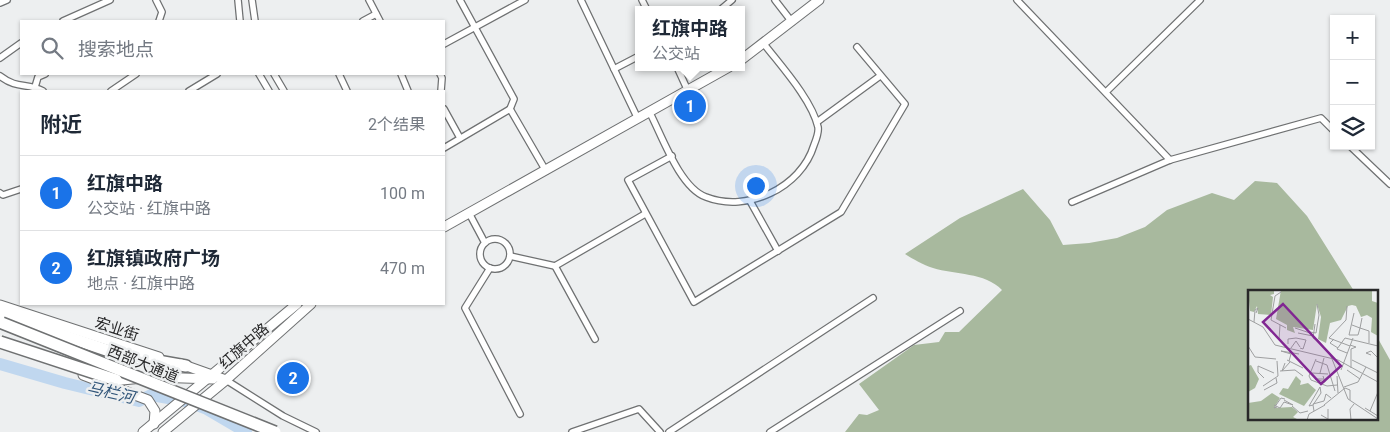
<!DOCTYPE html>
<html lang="zh">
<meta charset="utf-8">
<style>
body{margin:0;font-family:Roboto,"Noto Sans SC",sans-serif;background:#f6f6f7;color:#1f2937}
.controls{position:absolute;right:15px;top:15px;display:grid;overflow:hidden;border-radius:0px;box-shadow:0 1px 4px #0004}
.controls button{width:45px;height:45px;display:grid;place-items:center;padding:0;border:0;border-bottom:1px solid #e0e1e3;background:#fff;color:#1f2937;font:25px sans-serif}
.you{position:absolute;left:755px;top:185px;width:18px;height:18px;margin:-12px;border:4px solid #fff;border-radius:50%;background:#1a73e8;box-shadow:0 0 0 8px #1a73e833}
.badge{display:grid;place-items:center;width:32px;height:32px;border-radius:50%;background:#1a73e8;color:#fff;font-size:16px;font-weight:700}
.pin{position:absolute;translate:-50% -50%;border:2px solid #fff;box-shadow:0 1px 5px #0006}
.popup{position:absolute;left:635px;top:6px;width:110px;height:65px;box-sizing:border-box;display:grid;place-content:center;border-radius:0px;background:#fff;filter:drop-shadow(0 1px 4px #0005);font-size:16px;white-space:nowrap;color:#747a83}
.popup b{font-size:19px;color:#1f2937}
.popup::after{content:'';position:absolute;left:50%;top:100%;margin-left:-10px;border:10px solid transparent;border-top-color:#fff}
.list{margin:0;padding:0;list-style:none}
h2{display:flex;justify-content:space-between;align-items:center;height:65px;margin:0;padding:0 20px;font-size:21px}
h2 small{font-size:16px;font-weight:400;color:#747a83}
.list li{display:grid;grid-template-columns:32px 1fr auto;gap:15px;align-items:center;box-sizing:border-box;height:75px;padding:0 20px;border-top:1px solid #e0e1e3}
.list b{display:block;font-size:19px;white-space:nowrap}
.list p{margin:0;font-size:16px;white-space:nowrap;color:#747a83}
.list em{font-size:16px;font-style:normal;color:#747a83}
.icon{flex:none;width:28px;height:28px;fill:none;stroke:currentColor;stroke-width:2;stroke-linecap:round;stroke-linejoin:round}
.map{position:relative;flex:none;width:1390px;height:432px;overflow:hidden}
.search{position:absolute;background:#fff;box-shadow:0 1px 4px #0004;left:20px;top:20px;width:425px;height:55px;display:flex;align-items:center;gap:12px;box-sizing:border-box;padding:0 18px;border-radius:0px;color:#747a83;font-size:19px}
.panel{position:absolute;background:#fff;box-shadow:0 1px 4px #0004;left:20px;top:90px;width:425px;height:215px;border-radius:0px}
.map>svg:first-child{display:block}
.forest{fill:#a8b99e}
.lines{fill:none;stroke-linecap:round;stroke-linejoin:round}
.river{stroke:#c0d7ef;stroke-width:12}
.street-casing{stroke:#6f7172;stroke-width:8}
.secondary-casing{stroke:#6f7172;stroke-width:11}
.primary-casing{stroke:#6f7172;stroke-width:11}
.highway-casing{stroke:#6f7172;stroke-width:14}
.street{stroke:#fff;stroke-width:5.5}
.secondary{stroke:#fff;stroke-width:9}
.primary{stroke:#fff;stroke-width:9}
.highway{stroke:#fff;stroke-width:11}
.highway-bridge-casing{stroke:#6f7172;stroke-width:14;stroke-linecap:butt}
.highway-bridge{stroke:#fff;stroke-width:11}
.labels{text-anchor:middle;stroke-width:5;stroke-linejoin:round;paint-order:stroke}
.street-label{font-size:15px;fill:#282829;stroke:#edeff0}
.water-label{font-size:16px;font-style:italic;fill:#315579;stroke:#edeff0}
.inset-road{fill:none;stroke:#9e9fa0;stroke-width:1}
.view{fill:#812692;fill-opacity:0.15;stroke:#812692;stroke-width:2.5}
.inset-edge{fill:none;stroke:#282829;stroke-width:2.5}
</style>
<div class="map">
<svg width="1390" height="432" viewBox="0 0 1390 432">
<rect width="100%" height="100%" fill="#edeff0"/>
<path class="forest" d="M1255,181L1277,183L1307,216L1354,291H1249V418H1376V335L1390,360V432H845L859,414L867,415L879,410L859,384L914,345L939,342L945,332H959L1002,290C985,272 955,275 933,268C923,265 913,259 905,254L960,218L1023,189L1050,220L1063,245L1089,243L1117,238L1145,227L1167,210L1212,193L1234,200Z"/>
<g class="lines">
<path class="river" d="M0,364L65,383L139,401L151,395L186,401L207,409L246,432"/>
<defs>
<g id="street">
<path d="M156,0L162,12L159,21"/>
<path d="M238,0L240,21"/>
<path d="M252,0L255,21"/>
<path d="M369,0L380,21"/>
<path d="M460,0L514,99L510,109"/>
<path d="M581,0L638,119"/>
<path d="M642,0L647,10"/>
<path d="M775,0L792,22"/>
<path d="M1017,0L1170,160"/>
<path d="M0,3L7,0"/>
<path d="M720,10L732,0"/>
<path d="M63,21L110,0"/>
<path d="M363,21L376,14"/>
<path d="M444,44L525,0"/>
<path d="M0,58L21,43"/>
<path d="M677,67L688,91"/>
<path d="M614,69L639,56"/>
<path d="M259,74L269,91"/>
<path d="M274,74L284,91"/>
<path d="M339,74L347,91"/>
<path d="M401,74L408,91"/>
<path d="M440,74L442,78L441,91"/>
<path d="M0,76C18,90 27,82 43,91"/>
<path d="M35,87L38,77L45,74"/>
<path d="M111,91L136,74"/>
<path d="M189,91L217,74"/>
<path d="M1106,92L1200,0"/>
<path d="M444,109L460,138"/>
<path d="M650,113C662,136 680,188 706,197C747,213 801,188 814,145C816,140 819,132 818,127C812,100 781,66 764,44"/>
<path d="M817,122L880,76"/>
<path d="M1350,146L1390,184"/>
<path d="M444,148L510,109L546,171"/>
<path d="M672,156L628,180L694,302L841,212L905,104L857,47"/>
<path d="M0,193L3,195L21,189"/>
<path d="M750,201L778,251"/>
<path d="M1072,202L1170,160L1321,118L1334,131"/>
<path d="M469,213L485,243"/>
<circle cx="495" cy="254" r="15"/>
<path d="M510,256L555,266L595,339"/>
<path d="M555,266L645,214"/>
<path d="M490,268L465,308L520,414"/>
<path d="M226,380L283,416L316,432"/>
<path d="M572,432L639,409L660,432"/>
<path d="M669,432L873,298"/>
<path d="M770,432L960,311"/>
</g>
<g id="secondary">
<path d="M0,305L159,357"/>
<path d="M181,364L226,380"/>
<path d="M83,375L148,400L155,411L154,424"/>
<path d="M111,381L154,377L213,379"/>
</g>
<g id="primary">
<path d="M741,60L819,0"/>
<path d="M444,227L729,67"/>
<path d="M143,432L297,304"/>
<path d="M163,432L226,380L311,304"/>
</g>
<path id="highway" d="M0,314L118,354L186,366"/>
</defs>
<use href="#street" class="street-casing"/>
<use href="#secondary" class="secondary-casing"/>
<use href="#primary" class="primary-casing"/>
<use href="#highway" class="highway-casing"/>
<use href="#street" class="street"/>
<use href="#secondary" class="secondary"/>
<use href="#primary" class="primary"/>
<use href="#highway" class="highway"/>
<defs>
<g id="highway-bridge">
<path d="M2,323L275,432"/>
<path d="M0,342L116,380"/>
</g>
</defs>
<use href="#highway-bridge" class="highway-bridge-casing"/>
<use href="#highway-bridge" class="highway-bridge"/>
</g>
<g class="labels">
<g class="street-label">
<text transform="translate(117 329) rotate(18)" y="5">宏业街</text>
<text transform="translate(244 346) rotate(-41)" y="5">红旗中路</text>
<text transform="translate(143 364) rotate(22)" y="5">西部大通道</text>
</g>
<g class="water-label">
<text transform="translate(111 392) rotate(13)" y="6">马栏河</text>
</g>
</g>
<g transform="translate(1248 290)">
<rect width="130" height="130" fill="#edeff0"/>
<path d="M0,0H26V4L22,5L25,7L23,25L10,24L9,16L6,22L2,21ZM33,0H124V11L130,13V46L123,42L124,28L119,25L113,27L108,16L104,15L100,16L93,30L82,33L78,53L70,49L73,27L69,14L65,40L45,37L47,43L39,40V35L28,29ZM3,75L11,89L7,98L0,102V76ZM48,86L53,91L52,95L60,93L68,100L56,116L31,104L35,98L40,99ZM24,103L32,108L26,118L44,117L50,122L45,127L51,130H0V113L13,111Z" fill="#a8b99e"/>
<path class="inset-road" d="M33,2L27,6L23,30L38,38M99,16L98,30L81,48L102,56M106,23L101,45H110M114,28L112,38L121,41V53M0,29L15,37L27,55L90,70L130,92M6,32L7,20L10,18L8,23M67,34L65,48L68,50M104,35L112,38L110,45M47,38L62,43M62,42L68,43L71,25L69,14M50,43L65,46M69,49L82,64L100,109L130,129M86,49L82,53L90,58M31,50L32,35M40,54V49L48,48L58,50L55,59L52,58M102,55L108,57L103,59V78M0,56L7,67L28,69M43,58L48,51L52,57M99,63L89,59L97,48L130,56M123,65L118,63L123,61L130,68M68,69L61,86L63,90L79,96L89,95M39,70L55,78M104,70L130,83M41,71L43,64L33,61L51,64M68,71L79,75L87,101M37,73L34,81L42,72M93,80L105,48M99,80L112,89M32,81L47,80L55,86M64,83L80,84M72,83L76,68M75,86L77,92L67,89H76M89,86L90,103M16,88L10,82V76L26,83M15,96L30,86L29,71M96,97L110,92L118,77M16,100L29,93L28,88M65,114L76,111L78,104L83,108M26,115L32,118L36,112L45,115L36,110M65,115L61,116L72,97L73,103L65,115L66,121M76,115L97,98L102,100V110M44,116L52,123L60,121M29,117L26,118L33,108L37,109M117,118L130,126M122,121L130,102M73,125L80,129V119M59,130L61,124L77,115M103,130L102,119L106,114"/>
<path class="view" d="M35,14L93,76L73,94L15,32Z"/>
<rect width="130" height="130" class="inset-edge"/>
</g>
</svg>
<div class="controls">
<button>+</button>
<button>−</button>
<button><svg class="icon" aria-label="layers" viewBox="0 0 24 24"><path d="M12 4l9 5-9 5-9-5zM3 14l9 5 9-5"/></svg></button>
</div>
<div class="you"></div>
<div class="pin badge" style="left:690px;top:106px">1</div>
<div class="popup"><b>红旗中路</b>公交站</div>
<div class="pin badge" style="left:293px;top:378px">2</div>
<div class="search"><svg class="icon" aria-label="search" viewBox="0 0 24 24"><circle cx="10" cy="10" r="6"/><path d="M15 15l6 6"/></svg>搜索地点</div>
<section class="panel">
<h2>附近<small>2个结果</small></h2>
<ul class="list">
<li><span class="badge">1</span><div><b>红旗中路</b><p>公交站 · 红旗中路</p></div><em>100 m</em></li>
<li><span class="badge">2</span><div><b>红旗镇政府广场</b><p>地点 · 红旗中路</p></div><em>470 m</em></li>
</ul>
</section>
</div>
